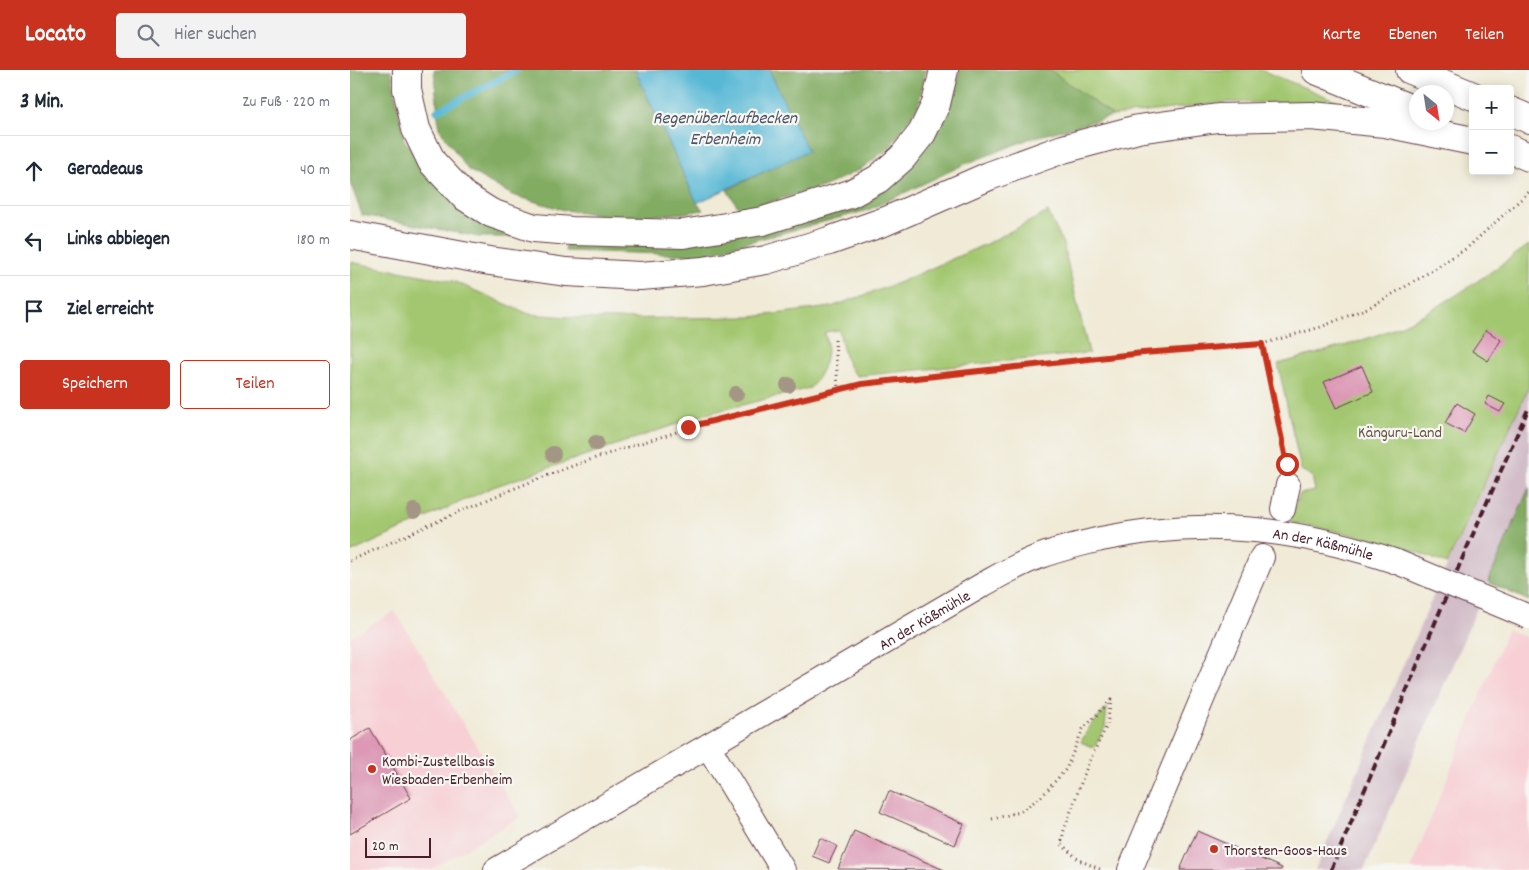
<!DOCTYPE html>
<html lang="de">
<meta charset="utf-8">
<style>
body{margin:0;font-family:Dekko,sans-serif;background:#f2f2f3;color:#1f2937}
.controls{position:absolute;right:15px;top:15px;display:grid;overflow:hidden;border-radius:5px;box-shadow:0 2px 12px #0003}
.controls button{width:45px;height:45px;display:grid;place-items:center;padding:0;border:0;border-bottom:1px solid #e0e1e3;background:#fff;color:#1f2937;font:25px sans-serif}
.compass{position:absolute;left:1059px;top:15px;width:45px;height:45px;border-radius:50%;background:#fff;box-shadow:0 2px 12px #0003;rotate:150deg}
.scale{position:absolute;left:15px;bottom:12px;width:66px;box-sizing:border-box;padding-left:5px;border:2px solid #4a1f2b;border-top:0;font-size:14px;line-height:18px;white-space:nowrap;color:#4a1f2b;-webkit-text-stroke:4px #f6f6f2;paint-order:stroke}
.stop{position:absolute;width:15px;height:15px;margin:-11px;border:4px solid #c8321e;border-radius:50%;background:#fff}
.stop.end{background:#c8321e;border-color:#fff;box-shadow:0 1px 5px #0008}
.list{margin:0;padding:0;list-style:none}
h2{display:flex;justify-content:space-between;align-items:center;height:65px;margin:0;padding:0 20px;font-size:21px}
h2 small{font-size:16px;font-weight:400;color:#747a83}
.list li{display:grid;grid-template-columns:32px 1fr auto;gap:15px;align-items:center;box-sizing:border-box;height:70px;padding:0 20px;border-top:1px solid #e0e1e3}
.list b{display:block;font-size:19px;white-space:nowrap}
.list em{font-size:16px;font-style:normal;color:#747a83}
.actions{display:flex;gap:10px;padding:15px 20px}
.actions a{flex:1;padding:11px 0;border:1px solid #c8321e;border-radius:5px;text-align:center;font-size:18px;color:#c8321e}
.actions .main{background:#c8321e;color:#fff}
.icon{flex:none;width:28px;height:28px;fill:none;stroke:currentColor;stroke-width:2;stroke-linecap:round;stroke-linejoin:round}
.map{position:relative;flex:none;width:1179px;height:800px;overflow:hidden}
header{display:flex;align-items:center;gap:30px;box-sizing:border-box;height:70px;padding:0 25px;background:#c8321e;color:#fff}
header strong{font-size:24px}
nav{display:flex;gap:28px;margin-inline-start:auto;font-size:18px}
.search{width:350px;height:45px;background:#f2f2f3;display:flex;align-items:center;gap:12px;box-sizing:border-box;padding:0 18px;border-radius:5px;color:#747a83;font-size:19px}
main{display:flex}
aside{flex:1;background:#fff}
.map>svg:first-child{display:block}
.built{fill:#f7cfd4}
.industrial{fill:#d2bdc8}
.green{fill:#a3c770;stroke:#76734e}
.forest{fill:#82ac62;stroke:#666646}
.water{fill:#57b8d5;stroke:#506c80}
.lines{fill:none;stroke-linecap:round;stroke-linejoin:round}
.stream{stroke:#57b8d5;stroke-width:7}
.building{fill:#dc98b5}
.minor-casing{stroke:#633d45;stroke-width:26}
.highway-casing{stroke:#633d45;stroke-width:30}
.path{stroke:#633d45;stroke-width:3;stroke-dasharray:1 4;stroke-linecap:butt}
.minor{stroke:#fff;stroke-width:24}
.highway{stroke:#fff;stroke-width:28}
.rail{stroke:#4a1f2b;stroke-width:4;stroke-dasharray:8 4;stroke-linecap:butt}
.minor-bridge-casing{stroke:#633d45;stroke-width:26;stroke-linecap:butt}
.minor-bridge{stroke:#fff;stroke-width:24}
.tree{fill:#a49684}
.route{stroke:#c8321e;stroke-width:6}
.poi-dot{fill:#c8321e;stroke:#f6f6f2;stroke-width:2}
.labels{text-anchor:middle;stroke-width:4.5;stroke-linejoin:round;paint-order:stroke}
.park-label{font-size:16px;fill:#655140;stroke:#f6f6f2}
.street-label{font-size:16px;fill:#4a1f2b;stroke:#f6f6f2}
.poi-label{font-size:16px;fill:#4a1f2b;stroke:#f6f6f2;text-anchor:start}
.water-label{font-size:18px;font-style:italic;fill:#4f5566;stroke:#f6f6f2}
</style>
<header>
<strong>Locato</strong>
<div class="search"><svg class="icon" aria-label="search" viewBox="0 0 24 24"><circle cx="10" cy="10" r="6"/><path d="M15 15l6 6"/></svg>Hier suchen</div>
<nav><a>Karte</a><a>Ebenen</a><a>Teilen</a></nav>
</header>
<main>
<aside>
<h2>3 Min.<small>Zu Fuß · 220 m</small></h2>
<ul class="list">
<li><svg class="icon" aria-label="ahead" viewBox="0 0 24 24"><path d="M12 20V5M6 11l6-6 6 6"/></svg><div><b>Geradeaus</b></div><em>40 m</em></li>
<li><svg class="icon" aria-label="left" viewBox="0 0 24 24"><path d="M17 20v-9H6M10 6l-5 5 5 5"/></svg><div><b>Links abbiegen</b></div><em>180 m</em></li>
<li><svg class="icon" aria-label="arrive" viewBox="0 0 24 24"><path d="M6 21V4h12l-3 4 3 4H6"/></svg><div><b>Ziel erreicht</b></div></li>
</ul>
<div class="actions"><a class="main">Speichern</a><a>Teilen</a></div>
</aside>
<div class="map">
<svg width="1179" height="800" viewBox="0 0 1179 800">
<rect width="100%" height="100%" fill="#f6f6f2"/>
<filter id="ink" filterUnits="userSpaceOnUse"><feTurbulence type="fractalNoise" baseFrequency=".02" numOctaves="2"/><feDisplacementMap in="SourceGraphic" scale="10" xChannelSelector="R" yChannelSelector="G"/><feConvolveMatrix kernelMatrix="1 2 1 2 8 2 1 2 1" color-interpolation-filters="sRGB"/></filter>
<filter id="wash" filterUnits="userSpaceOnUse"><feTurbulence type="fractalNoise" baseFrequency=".0096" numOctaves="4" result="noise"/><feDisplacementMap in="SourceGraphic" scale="20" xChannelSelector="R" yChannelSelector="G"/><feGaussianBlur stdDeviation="1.12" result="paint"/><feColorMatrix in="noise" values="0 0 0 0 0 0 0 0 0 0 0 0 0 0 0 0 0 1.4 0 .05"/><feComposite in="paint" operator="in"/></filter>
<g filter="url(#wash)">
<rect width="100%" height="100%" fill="#f0ead6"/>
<g class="built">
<path d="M45,541L170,747L80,800H0V567Z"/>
<path d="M1157,560L1179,568V800H1060Z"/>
</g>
<path class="industrial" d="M1179,316V418L1014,800H965L1081,531Z"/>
<g class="green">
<path d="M700,0H911L995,34L880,32L763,46Z"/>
<path d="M698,142L713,174L739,283L507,306C494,295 493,276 489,260L475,262C475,267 478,273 477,278C477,293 470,307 460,318L356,344L143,417L0,483V192L103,211L179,244L246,249L401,247L481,237L548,213L636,174Z"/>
<path d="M1179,175V316L1097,494L1054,477L1020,468L939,452L950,424L965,421L962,406L951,400L928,294C971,282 1016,272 1056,253C1101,232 1139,203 1179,175Z"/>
<path d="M757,638L755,657L744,678L731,672L738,659Z"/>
</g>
<g class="forest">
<path d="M0,0H41L54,70L114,142L164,167H129L12,145L0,112Z"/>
<path d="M84,0H285L347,133L353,140L334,143L277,148L214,140L162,125L118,100L89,58Z"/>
<path d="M419,0H576L568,36L540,77L511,99L473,117L390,140L377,120L457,80Z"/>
<path d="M609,0H700L763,46L679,69L613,95L518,140L350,185L215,181L217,169L416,158L582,65L607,17Z"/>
<path d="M1179,418V531L1138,512Z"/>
</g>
<path class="water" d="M285,0H419L458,81L347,133Z"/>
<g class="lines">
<path class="stream" d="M87,41L167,0"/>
</g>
<g id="blocks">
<g class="building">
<path d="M1136,260L1151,270L1138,291L1122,281Z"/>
<path d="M1012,296L1023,322L986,338L974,312Z"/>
<path d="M1139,326L1155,334L1150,342L1135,334Z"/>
<path d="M1107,333L1125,344L1114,363L1095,353Z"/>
<path d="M20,658L61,728L0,764V670Z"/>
<path d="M539,721L614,754L605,775L530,742Z"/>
<path d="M504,761L594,800L488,799Z"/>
<path d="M847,761L932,798L931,800H830Z"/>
<path d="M470,768L487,776L479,793L462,786Z"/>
</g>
</g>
</g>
<g filter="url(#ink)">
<use href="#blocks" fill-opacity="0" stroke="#633d45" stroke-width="1"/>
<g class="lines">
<defs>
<g id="minor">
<path d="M933,439L938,415"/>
<path d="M358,676L433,800"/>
<path id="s1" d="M146,800L634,514C652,504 669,494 688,487C708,479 730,474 751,469C854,447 947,458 1047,492"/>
<path d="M780,800L912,487"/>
</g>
<g id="highway">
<path d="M57,0V19L66,59L82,92L114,126L141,143L184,158L222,161L333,164L413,151L500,124L528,109L552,88L572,63L586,34L594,0"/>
<path d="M966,0L1066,41"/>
<path d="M1060,0L1123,26"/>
<path d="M1160,41L1179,49"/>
<path d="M1160,79L1179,87"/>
<path d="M0,165L140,191L216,202L290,206L353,201L416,190L479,171L536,151L639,106L713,79L788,59L868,48L961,46L1035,53L1123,71"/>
</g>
</defs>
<use href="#minor" class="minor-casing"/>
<use href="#highway" class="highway-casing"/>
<g class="path">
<path d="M485,270L488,319"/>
<path d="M912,274L937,394"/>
<path d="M0,491C77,456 154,420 234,392C317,363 402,340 488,319L511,314L793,283L912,274L971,257L1022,236L1070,208L1117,178L1179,122"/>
<path d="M642,749L670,742L692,726L716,699L733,659L761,630L757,655L738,694L714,760L711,774L729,790L752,800"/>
</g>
<use href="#minor" class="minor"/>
<use href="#highway" class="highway"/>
<path class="rail" d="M981,800L1109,496L1179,337"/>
<defs>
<path id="minor-bridge" d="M1047,492L1179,547"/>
</defs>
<use href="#minor-bridge" class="minor-bridge-casing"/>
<use href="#minor-bridge" class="minor-bridge"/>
</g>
<g class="tree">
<circle cx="438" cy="315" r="8"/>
<circle cx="386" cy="324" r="8"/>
<circle cx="246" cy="373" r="8"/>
<circle cx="203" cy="384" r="8"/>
<circle cx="64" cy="441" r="8"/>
</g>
</g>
<g class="lines" filter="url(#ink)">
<path class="route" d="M338,357L512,314L793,283L912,274L937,394"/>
</g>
<g class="poi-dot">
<circle cx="22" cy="699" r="5"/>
<circle cx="864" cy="779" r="5"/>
</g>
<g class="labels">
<g class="park-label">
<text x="1050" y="367">Känguru-Land</text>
</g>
<g class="street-label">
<text dy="6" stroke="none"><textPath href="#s1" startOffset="916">An der Käßmühle</textPath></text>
<text dy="6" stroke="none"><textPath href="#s1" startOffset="496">An der Käßmühle</textPath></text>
</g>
<g class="poi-label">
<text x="32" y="696">Kombi-Zustellbasis<tspan x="32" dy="18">Wiesbaden-Erbenheim</tspan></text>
<text x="874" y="785">Thorsten-Goos-Haus</text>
</g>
<g class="water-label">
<text x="375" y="53">Regenüberlaufbecken<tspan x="375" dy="21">Erbenheim</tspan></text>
</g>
</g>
</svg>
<div class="controls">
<button>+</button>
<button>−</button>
</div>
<svg class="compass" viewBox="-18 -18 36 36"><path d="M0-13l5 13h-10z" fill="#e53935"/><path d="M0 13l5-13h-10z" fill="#747a83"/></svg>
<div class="scale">20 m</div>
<div class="stop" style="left:937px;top:394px"></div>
<div class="stop end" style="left:338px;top:357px"></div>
</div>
</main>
